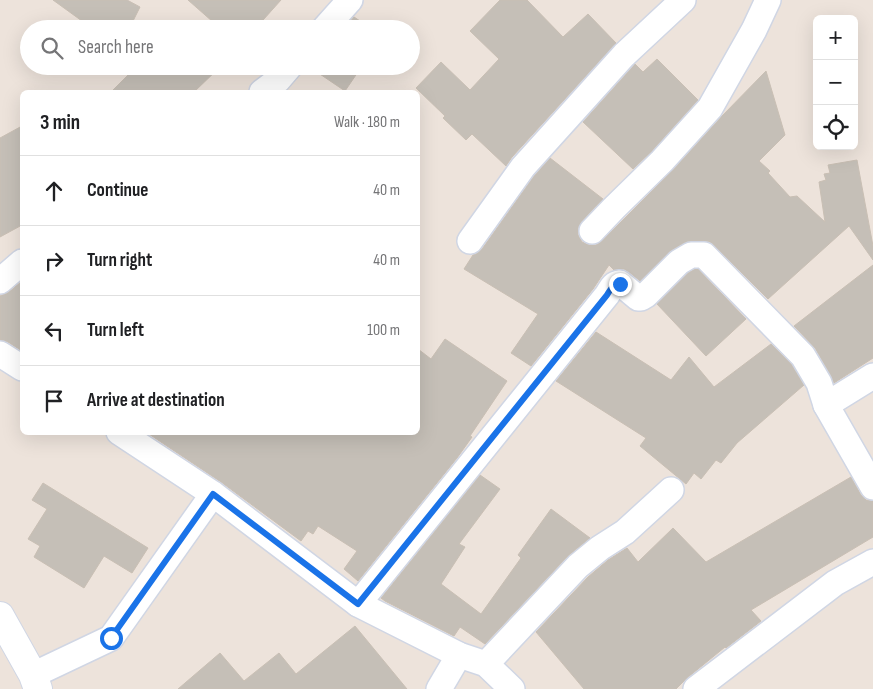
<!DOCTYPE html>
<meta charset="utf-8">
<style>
body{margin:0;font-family:"Sofia Sans Condensed",sans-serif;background:#f2f2f2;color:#202124}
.controls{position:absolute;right:15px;top:15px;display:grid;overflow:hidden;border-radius:8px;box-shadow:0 5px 20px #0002}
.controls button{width:45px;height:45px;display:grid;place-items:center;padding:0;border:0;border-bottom:1px solid #e0e0e0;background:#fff;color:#202124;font:25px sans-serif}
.stop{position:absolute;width:15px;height:15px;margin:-11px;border:4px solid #1a73e8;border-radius:50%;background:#fff}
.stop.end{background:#1a73e8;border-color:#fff;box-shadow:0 1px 5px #0008}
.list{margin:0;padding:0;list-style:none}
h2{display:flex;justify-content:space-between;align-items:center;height:65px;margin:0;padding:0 20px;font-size:21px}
h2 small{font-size:16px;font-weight:400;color:#757577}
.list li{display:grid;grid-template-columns:32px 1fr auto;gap:15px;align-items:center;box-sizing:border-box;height:70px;padding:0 20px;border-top:1px solid #e0e0e0}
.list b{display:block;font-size:19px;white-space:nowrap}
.list em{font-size:16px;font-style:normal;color:#757577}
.icon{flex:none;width:28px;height:28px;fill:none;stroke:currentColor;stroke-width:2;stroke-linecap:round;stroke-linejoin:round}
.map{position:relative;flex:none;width:873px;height:689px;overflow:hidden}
.search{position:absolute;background:#fff;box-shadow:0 5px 20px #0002;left:20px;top:20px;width:400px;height:55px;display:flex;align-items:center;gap:12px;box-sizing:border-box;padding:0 18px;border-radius:28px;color:#757577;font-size:19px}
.panel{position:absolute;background:#fff;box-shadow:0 5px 20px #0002;left:20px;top:90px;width:400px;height:345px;border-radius:8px}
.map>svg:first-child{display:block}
.building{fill:#c5bfb7;stroke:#c9bfb4}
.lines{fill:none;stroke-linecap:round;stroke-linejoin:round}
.minor-casing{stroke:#d0d6e4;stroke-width:28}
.tertiary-casing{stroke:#d0d6e4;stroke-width:30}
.minor{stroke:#fff;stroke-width:25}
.tertiary{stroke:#fff;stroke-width:28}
.route{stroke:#1a73e8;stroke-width:6}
</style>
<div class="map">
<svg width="873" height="689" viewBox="0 0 873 689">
<rect width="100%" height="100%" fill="#ede3db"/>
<g class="building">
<path d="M53,0H127L140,7L129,29H78L82,21Z"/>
<path d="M188,0H281L255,29H221Z"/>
<path d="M500,0H527L563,37L588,14L616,43L512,157L506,166L472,134L466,140L443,118L445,116L416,88L441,62L470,90L499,59L470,31Z"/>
<path d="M354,17L372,29H344Z"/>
<path d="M657,59L698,100L652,151L633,169L583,122L635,64L643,72Z"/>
<path d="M137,66H221L194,92H111Z"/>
<path d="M312,66H362L345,91L311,68Z"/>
<path d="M766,71L785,135L759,161L770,171L768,173L790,197L797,196L825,222L819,182L826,180L824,174L830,173L828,165L857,160L873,246V260L849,226L768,299L714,245L710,242L704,241H691L684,243L669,252L640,281L629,272L624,269L614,270L609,265L593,289L531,366L511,353L538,314L464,269L473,255L476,254L482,249L534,176L550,158L603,199L582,221L578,228V235L582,242L589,245H596L602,241L672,171L722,116Z"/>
<path d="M22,126V225L0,237V138Z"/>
<path d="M873,265V358L834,383L831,376L815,348L794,326Z"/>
<path d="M695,269H698L746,319L706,356L657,304L688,273Z"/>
<path d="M22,281V351L8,342L0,340V296L9,292Z"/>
<path d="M596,332L671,380L689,357L714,387L771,344L792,365L804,385L737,443L721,463L716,460L701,479L694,473L686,484L640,446L646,438L556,381Z"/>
<path d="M445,339L507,381L470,436L472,437L457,458L358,581L344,569L357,551L318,526L313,534L308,531L301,541L221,482L146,432H418V349L431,359Z"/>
<path d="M480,475L500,489L459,544L465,547L441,584L481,614L521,558L518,555L551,509L590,538L568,556L485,644L460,627L454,636L385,601L381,598Z"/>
<path d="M851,477L861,495L866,500L873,501V537L751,610L761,621L726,648L725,647L687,678L676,689H584L536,632L588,577L608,560L627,548L638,562L673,528L706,562Z"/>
<path d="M43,483L148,548L132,573L104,556L84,588L34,557L40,546L28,539L47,509L32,500Z"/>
<path d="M355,626L407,689H178L220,653L244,681L279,653L296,674Z"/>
</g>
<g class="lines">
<defs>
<g id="minor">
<path d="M324,29L350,0"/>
<path d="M262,92L278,80L290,66"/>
<path d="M592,231L614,208L662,161L710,108L754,30L768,0"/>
<path d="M470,241L523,167L624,55L683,0"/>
<path d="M0,281L22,262"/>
<path d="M0,354L22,368"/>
<path d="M826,405L873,376"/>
<path d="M119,432L213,494L358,604L459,655L486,664L512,689"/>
<path d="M358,604L607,295C611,289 612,284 620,283L638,298H641L646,295L679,262L691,255H704L803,356L819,383L826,405L873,487"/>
<path d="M486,664L578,566L600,548L625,532L671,490"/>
<path d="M33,675L111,638L213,494"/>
<path d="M439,689L459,655"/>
<path d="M696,689L835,583L873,562"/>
</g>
<path id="tertiary" d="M0,616L33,675L38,689"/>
</defs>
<use href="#minor" class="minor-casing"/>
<use href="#tertiary" class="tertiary-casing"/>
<use href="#minor" class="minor"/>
<use href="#tertiary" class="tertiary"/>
</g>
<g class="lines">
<path class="route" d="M111,638L213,494L358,604L607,295C611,289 612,284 620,284"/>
</g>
</svg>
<div class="controls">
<button>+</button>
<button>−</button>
<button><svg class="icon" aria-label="locate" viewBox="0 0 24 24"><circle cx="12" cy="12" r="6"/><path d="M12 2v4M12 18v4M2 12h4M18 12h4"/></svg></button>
</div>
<div class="stop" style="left:111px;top:638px"></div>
<div class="stop end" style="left:620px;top:284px"></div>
<div class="search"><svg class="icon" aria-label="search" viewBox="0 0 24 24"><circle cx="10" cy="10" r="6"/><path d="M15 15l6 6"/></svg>Search here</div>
<section class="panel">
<h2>3 min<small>Walk · 180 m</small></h2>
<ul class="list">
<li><svg class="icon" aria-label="ahead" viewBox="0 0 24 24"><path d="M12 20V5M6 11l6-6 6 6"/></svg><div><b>Continue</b></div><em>40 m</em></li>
<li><svg class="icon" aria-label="right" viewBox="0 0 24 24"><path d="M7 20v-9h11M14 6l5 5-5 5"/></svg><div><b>Turn right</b></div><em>40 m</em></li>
<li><svg class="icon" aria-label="left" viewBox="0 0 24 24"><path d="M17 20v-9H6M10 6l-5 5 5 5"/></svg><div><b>Turn left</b></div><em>100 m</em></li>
<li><svg class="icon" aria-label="arrive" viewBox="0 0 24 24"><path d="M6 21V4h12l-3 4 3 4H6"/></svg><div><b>Arrive at destination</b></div></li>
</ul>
</section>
</div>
